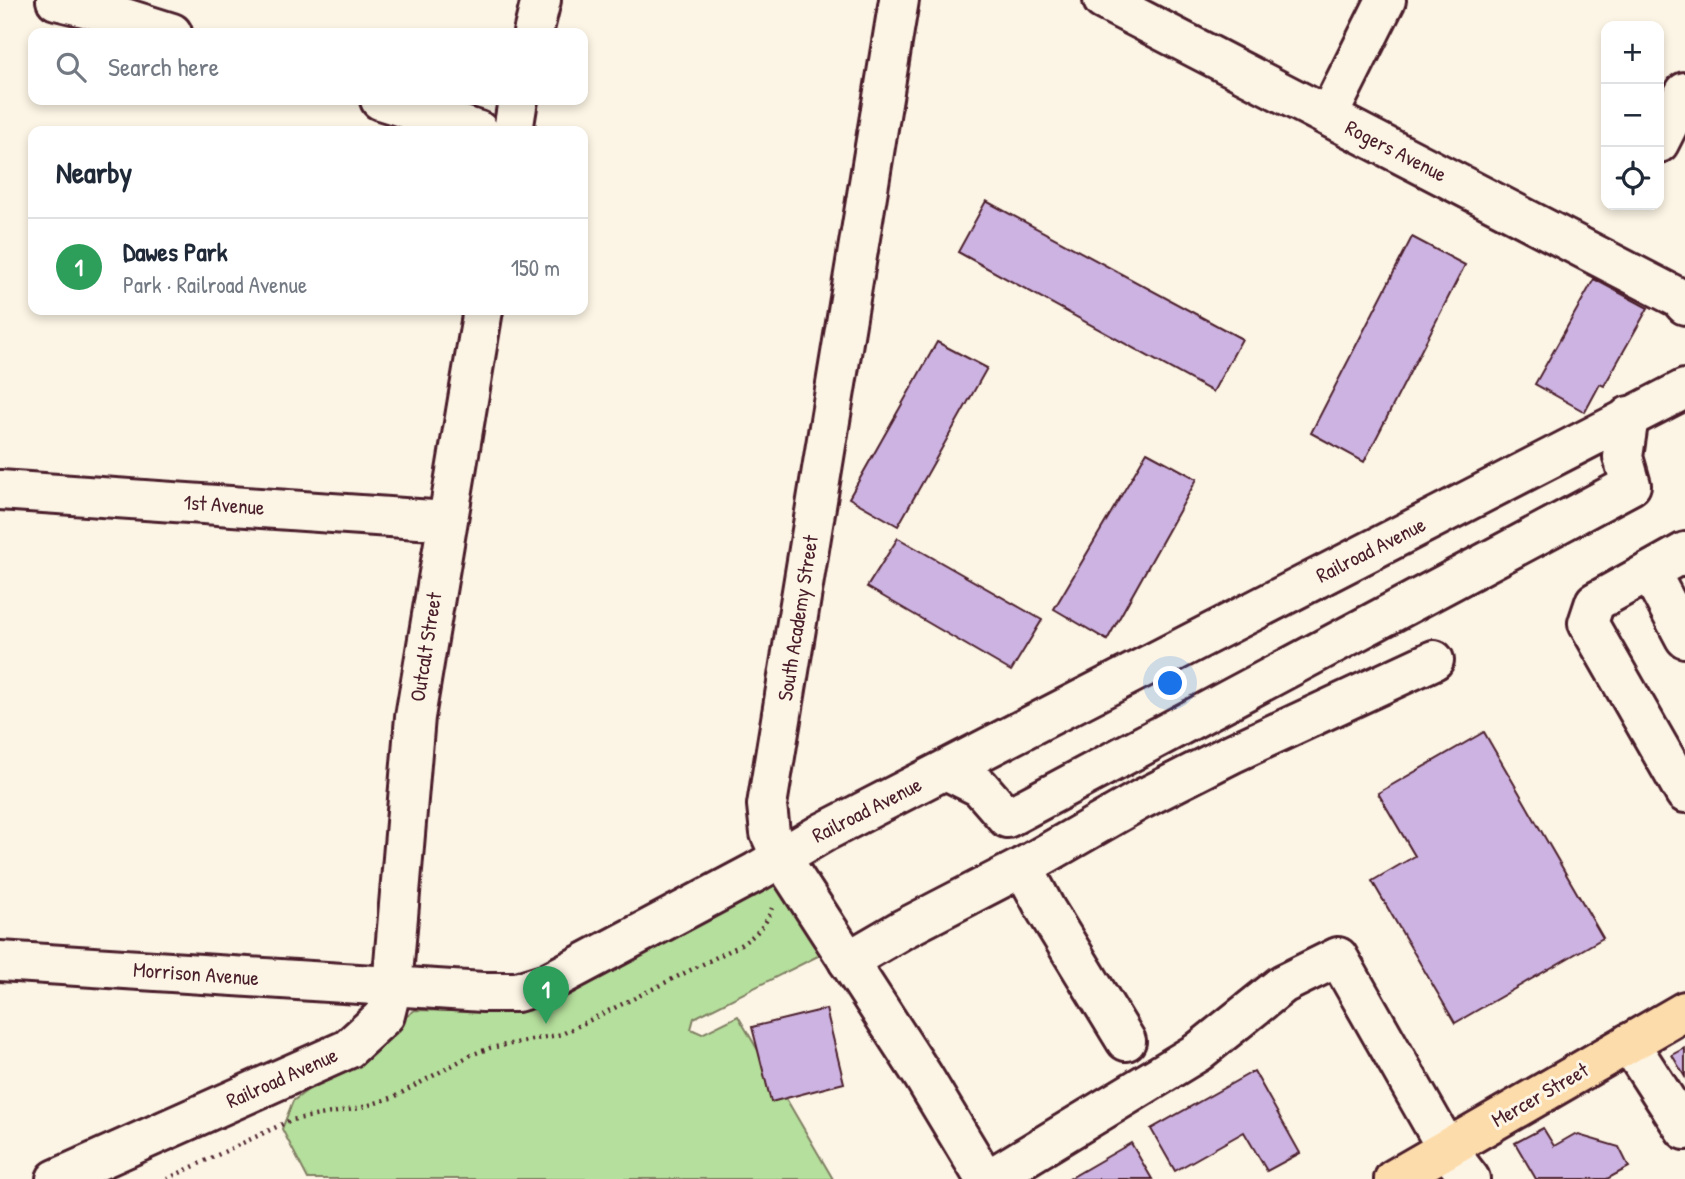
<!DOCTYPE html>
<meta charset="utf-8">
<style>
body{margin:0;font-family:"Patrick Hand",sans-serif;background:#f2f2f3;color:#1f2937}
.controls{position:absolute;right:21px;top:21px;display:grid;overflow:hidden;border-radius:14px;box-shadow:0 4px 10px #0003}
.controls button{width:63px;height:63px;display:grid;place-items:center;padding:0;border:0;border-bottom:2px solid #e0e1e3;background:#fff;color:#1f2937;font:35px sans-serif}
.you{position:absolute;left:1171px;top:684px;width:24px;height:24px;margin:-18px;border:5px solid #fff;border-radius:50%;background:#1a73e8;box-shadow:0 0 0 10px #1a73e833}
.badge{display:grid;place-items:center;width:46px;height:46px;border-radius:50%;background:#4a1f2b;color:#fff;font-size:23px;font-weight:700}
.pin{position:absolute;translate:-50% -58px;filter:drop-shadow(0 2px 4px #0008)}
.pin::after{content:'';position:absolute;top:37px;width:24px;height:21px;background:inherit;clip-path:polygon(0 0,100% 0,50% 100%)}
.list{margin:0;padding:0;list-style:none}
h2{display:flex;justify-content:space-between;align-items:center;height:91px;margin:0;padding:0 28px;font-size:30px}
h2 small{font-size:23px;font-weight:400;color:#747a83}
.list li{display:grid;grid-template-columns:46px 1fr auto;gap:21px;align-items:center;box-sizing:border-box;height:98px;padding:0 28px;border-top:2px solid #e0e1e3}
.list b{display:block;font-size:26px;white-space:nowrap}
.list p{margin:0;font-size:23px;white-space:nowrap;color:#747a83}
.list em{font-size:23px;font-style:normal;color:#747a83}
.icon{flex:none;width:38px;height:38px;fill:none;stroke:currentColor;stroke-width:2;stroke-linecap:round;stroke-linejoin:round}
.map{position:relative;flex:none;width:1685px;height:1179px;overflow:hidden}
.search{position:absolute;background:#fff;box-shadow:0 4px 10px #0003;left:28px;top:28px;width:560px;height:77px;display:flex;align-items:center;gap:18px;box-sizing:border-box;padding:0 24px;border-radius:14px;color:#747a83;font-size:26px}
.panel{position:absolute;background:#fff;box-shadow:0 4px 10px #0003;left:28px;top:126px;width:560px;height:189px;border-radius:14px}
.map>svg:first-child{display:block}
.park{fill:#b5df9c;stroke:#807f64;stroke-width:2}
.building{fill:#cdb3e1;stroke:#4a1f2b;stroke-width:2}
.lines{fill:none;stroke-linecap:round;stroke-linejoin:round}
.minor-casing{stroke:#4a1f2b;stroke-width:44}
.major-casing{stroke:#4a1f2b;stroke-width:44}
.path{stroke:#4a1f2b;stroke-width:4.5;stroke-dasharray:2 5;stroke-linecap:butt}
.minor{stroke:#fcf5e5;stroke-width:38}
.major{stroke:#fddcac;stroke-width:38}
.labels{text-anchor:middle;stroke-width:6;stroke-linejoin:round;paint-order:stroke}
.street-label{font-size:21px;fill:#4a1f2b;stroke:#fcf5e5}
</style>
<div class="map">
<svg width="1685" height="1179" viewBox="0 0 1685 1179">
<rect width="100%" height="100%" fill="#fcf5e5"/>
<filter id="ink" filterUnits="userSpaceOnUse"><feTurbulence type="fractalNoise" baseFrequency=".0143" numOctaves="2"/><feDisplacementMap in="SourceGraphic" scale="14" xChannelSelector="R" yChannelSelector="G"/><feConvolveMatrix kernelMatrix="1 2 1 2 8 2 1 2 1" color-interpolation-filters="sRGB"/></filter>
<g filter="url(#ink)">
<path class="park" d="M779,878L826,952L694,1018L691,1029L702,1034L738,1016L833,1179H308L282,1129L293,1101L415,1010L492,1012L522,1009Z"/>
<g class="building">
<path d="M986,201L1242,339L1213,392L958,252Z"/>
<path d="M1412,237L1465,265L1364,462L1311,433Z"/>
<path d="M1594,279L1648,308L1604,386L1600,384L1585,412L1535,384Z"/>
<path d="M937,342L987,368L898,526L849,498Z"/>
<path d="M1147,452L1197,479L1107,640L1054,609Z"/>
<path d="M898,538L1042,620L1011,671L867,587Z"/>
<path d="M1484,732L1603,938L1455,1023L1372,881L1415,856L1378,793Z"/>
<path d="M826,1009L844,1083L771,1102L752,1027Z"/>
<path d="M1685,1048V1077L1672,1055Z"/>
<path d="M1254,1071L1300,1153L1267,1171L1244,1132L1175,1171L1151,1129Z"/>
<path d="M1543,1128L1554,1146L1575,1134L1619,1147L1629,1167L1607,1179H1536L1515,1143Z"/>
<path d="M1131,1143L1152,1179H1069Z"/>
</g>
<g class="lines">
<defs>
<g id="minor">
<path d="M56,0L105,12L172,33"/>
<path d="M899,0L767,805L770,833L781,857L923,1076L985,1179"/>
<path d="M1103,0L1679,298L1685,305"/>
<path d="M533,33L541,0"/>
<path d="M380,100L479,131"/>
<path d="M1328,116L1386,0"/>
<path d="M513,131L518,100"/>
<path d="M1659,143L1685,92"/>
<path d="M0,490L447,521"/>
<path d="M1685,552L1595,602L1588,623L1685,793"/>
<path d="M1650,572L1685,638"/>
<path d="M946,770L980,787L1007,818L1631,485L1623,457L1629,416"/>
<path d="M1023,867L1046,910L1126,1041"/>
<path d="M0,961L483,992H517L547,983L756,872L824,832L1685,389"/>
<path d="M848,961L903,929L1023,867L1140,800L1231,754L1434,660"/>
<path d="M1629,1043L1685,1130"/>
<path d="M56,1179L348,1049L385,1015L392,987L415,717L483,310"/>
<path d="M989,1179L1198,1052L1283,984L1338,957L1447,1149L1470,1179"/>
</g>
<path id="major" d="M1394,1179L1685,1011"/>
</defs>
<use href="#minor" class="minor-casing"/>
<use href="#major" class="major-casing"/>
<path class="path" d="M167,1179L291,1120L360,1108L394,1097L471,1055L490,1048L562,1034L737,947C754,936 765,928 772,908"/>
<use href="#minor" class="minor"/>
<use href="#major" class="major"/>
</g>
</g>
<g class="labels">
<g class="street-label">
<text transform="translate(1396 151) rotate(27)" y="7">Rogers Avenue</text>
<text transform="translate(224 505) rotate(4)" y="7">1st Avenue</text>
<text transform="translate(1371 550) rotate(-27)" y="7">Railroad Avenue</text>
<text transform="translate(798 618) rotate(-81)" y="7">South Academy Street</text>
<text transform="translate(426 647) rotate(-81)" y="7">Outcalt Street</text>
<text transform="translate(867 810) rotate(-27)" y="7">Railroad Avenue</text>
<text transform="translate(196 974) rotate(4)" y="7">Morrison Avenue</text>
<text transform="translate(282 1078) rotate(-24)" y="7">Railroad Avenue</text>
<text transform="translate(1540 1095) rotate(-30)" y="7">Mercer Street</text>
</g>
</g>
</svg>
<div class="controls">
<button>+</button>
<button>−</button>
<button><svg class="icon" aria-label="locate" viewBox="0 0 24 24"><circle cx="12" cy="12" r="6"/><path d="M12 2v4M12 18v4M2 12h4M18 12h4"/></svg></button>
</div>
<div class="you"></div>
<div class="pin badge" style="left:546px;top:1024px;background:#2e9e5b">1</div>
<div class="search"><svg class="icon" aria-label="search" viewBox="0 0 24 24"><circle cx="10" cy="10" r="6"/><path d="M15 15l6 6"/></svg>Search here</div>
<section class="panel">
<h2>Nearby<small></small></h2>
<ul class="list">
<li><span class="badge" style="background:#2e9e5b">1</span><div><b>Dawes Park</b><p>Park · Railroad Avenue</p></div><em>150 m</em></li>
</ul>
</section>
</div>
